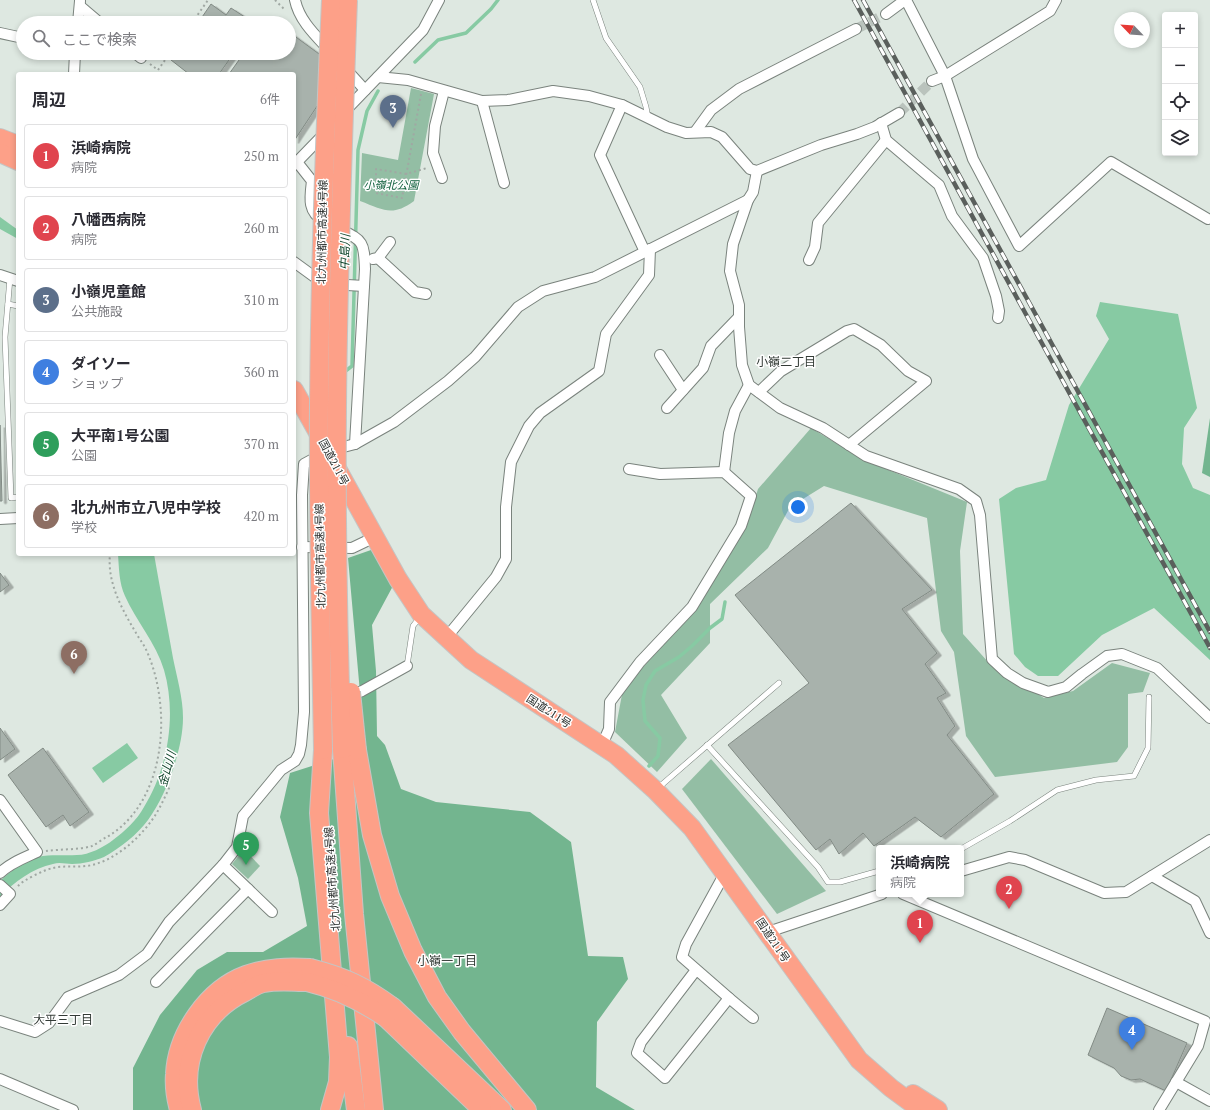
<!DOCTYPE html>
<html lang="ja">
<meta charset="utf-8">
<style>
body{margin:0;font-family:"PT Serif","Noto Sans JP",serif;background:#f7f7f7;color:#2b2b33}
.controls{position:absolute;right:12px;top:12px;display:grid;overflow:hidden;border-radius:4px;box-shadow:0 2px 6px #0003}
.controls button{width:36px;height:36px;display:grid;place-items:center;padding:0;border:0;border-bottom:1px solid #e1e1e2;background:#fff;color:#2b2b33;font:20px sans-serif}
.compass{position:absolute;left:1114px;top:12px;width:36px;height:36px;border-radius:50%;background:#fff;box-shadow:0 2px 6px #0003;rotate:295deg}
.you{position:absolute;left:798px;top:507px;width:14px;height:14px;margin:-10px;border:3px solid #fff;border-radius:50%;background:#1a73e8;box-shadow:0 0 0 6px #1a73e833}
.badge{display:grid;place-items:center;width:26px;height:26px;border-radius:50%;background:#1a73e8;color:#fff;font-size:13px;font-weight:700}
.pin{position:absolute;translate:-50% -33px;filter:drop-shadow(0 1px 2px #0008)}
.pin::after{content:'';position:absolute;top:21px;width:14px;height:12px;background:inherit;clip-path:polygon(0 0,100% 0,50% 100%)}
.popup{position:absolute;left:876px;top:845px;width:88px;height:52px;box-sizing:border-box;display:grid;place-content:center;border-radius:4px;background:#fff;filter:drop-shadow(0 1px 3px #0005);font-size:13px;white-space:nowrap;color:#7c7c81}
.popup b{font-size:15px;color:#2b2b33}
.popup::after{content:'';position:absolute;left:50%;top:100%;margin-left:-8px;border:8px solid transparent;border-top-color:#fff}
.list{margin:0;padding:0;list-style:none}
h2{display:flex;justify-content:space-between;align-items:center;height:52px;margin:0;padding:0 16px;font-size:17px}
h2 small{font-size:13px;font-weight:400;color:#7c7c81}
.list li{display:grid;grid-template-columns:26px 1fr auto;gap:12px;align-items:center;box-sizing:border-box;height:64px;margin:0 8px 8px;padding:0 8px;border:1px solid #e1e1e2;border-radius:4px}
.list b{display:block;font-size:15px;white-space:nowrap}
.list p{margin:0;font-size:13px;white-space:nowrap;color:#7c7c81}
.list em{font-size:13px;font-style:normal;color:#7c7c81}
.icon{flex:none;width:22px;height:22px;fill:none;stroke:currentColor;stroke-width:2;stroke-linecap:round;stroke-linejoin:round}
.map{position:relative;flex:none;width:1210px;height:1110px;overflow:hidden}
.search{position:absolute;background:#fff;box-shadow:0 2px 6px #0003;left:16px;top:16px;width:280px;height:44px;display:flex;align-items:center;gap:10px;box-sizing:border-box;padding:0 14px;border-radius:22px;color:#7c7c81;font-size:15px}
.panel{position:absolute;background:#fff;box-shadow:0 2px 6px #0003;left:16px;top:72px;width:280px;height:484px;border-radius:4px}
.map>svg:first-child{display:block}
.green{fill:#93bea4}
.forest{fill:#73b58f}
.water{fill:#87caa3}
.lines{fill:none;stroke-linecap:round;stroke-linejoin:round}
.stream{stroke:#87caa3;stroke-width:3.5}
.building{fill:#a8b2ac;stroke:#828b85;filter:url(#shadow)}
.street-tunnel{stroke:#bac3bd;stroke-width:10;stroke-dasharray:10 5;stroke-linecap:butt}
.lane-casing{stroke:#7a837d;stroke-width:6}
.street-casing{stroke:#7a837d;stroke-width:12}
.highway-casing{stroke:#c4c5c4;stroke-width:20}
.path{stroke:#a0a8a3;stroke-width:2;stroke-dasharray:2 3;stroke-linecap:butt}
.lane{stroke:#fff;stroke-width:5}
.street{stroke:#fff;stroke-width:10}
.highway{stroke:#fda088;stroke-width:18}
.rail-casing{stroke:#5a5f5c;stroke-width:4.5}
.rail{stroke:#fff;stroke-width:3;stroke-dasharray:9;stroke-linecap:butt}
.highway-bridge-casing{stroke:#c4c5c4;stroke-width:20;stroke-linecap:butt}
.highway-bridge{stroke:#fda088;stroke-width:18}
.labels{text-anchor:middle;stroke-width:3;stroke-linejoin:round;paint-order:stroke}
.park-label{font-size:11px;font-style:italic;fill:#0d5e3a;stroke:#fff}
.street-label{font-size:11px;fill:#2c302e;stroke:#fff}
.water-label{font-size:12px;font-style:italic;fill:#15492f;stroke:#fff}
.neighbourhood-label{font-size:12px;fill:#333b36;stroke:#fff}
</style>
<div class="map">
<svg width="1210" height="1110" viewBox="0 0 1210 1110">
<defs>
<filter id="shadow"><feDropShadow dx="4.5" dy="2.5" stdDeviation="0" flood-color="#0004"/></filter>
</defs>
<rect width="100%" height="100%" fill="#dee8e1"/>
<g class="green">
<path d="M411,88L434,94L414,201C392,217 384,210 360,201L362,153L398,160Z"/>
<path d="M811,428L864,460L967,502L960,551L963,634L989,663L1044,698L1073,691L1112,663L1150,673L1143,692L1128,694V747L1117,762L995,777L966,736L954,652L941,631L927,518L824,486L790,507L768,548L710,604V643L661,695L687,738L657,772L615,732L623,689L696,609L746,526L758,489Z"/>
<path d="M711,759L826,891L777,914L682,789Z"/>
<path d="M244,849L260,866L248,879L232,864Z"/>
</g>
<g class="forest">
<path d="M1210,418V477L1202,473Z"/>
<path d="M371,550L394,584L372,625L376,671L377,736L385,745L401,789L436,802L530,812L571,842L588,956L623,957L628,979L597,1022L596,1087L635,1110H133V1068L160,1015L197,970L227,952H263L307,926L298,878L280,817L290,773L365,749L348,558Z"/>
</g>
<g class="water">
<path d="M0,217L18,230V239L0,229Z"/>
<path d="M1100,302L1178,314L1197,408L1184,428L1182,464L1193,488L1210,495V660L1154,608L1102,635L1058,676H1038L1025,667L1014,654L999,499L1016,488L1046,480L1069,405L1109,339L1096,316Z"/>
<path d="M118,554H154C160,589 167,624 173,658C177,678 183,698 183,718C183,749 166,796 148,820C137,835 120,848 104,857C94,861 83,864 72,864C66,864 59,862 53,864C33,868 14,882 0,897V881C11,871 24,861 38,857C51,854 64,856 77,855C89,855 104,847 113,840C125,831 137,820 144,807C168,768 177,715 164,670C156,643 136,621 125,596C119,583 119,568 118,554Z"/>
<path d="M127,743L138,758L103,783L92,768Z"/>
</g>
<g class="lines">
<g class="stream">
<path d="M415,62L438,40L466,33L491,9L498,0"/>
<path d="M343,373L352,366L358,150L367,111L378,91"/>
<path d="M649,766L658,756L660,738L645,721L643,700L646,685L655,671L679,657L692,646L710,628L722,619L725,602"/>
</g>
</g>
<g class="building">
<path d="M211,4L226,15L231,8L254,23H198Z"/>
<path d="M269,18L276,23H265Z"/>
<path d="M289,32L341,70L294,141V74H229L244,53H289Z"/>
<path d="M176,53H234L219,74H189L171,60Z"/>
<path d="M0,425L2,501H0Z"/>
<path d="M851,503L932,590L902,609L937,653L925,664L946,693L937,698L955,726L947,735L994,794L941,837L915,817L874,846L863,833L839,854L830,839L816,850L728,745L809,683L735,595Z"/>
<path d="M0,573L9,585L0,592Z"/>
<path d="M0,728L15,749L0,760Z"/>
<path d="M43,748L89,812L70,826L63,815L46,827L8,775Z"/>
<path d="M1107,1008L1187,1043L1166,1091L1140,1079L1131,1080L1121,1076L1114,1068L1088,1055Z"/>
</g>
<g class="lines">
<g class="street-tunnel">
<path d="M856,29L886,14"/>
<path d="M899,113L932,81"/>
</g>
<defs>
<g id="lane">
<path d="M593,0L606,38L640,87L646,107L648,118"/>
<path d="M10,278L5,337L11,498L18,497"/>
<path d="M8,304L18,306"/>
<path d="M407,666L413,626L420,617"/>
<path d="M707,745L818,867L828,882H840L879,871"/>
<path d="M658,788L779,683"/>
<path d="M961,849L1010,821L1057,790L1096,780L1134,776L1148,748L1149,697"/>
</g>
<g id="street">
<path d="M295,0C299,20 315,35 329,50"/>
<path d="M906,0L945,76L973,159L1019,246L1111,162L1208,219"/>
<path d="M80,6L100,23"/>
<path d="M886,14L905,0"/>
<path d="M78,23L80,1"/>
<path d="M0,33L23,38"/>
<path d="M135,53L141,58"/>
<path d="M345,68L365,90"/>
<path d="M74,74L75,53"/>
<path d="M378,77L408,80L482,101L508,100L553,91L589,96L622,105L667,127L686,133L711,132L722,137L750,169L757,171L821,145L857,134L875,127L899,113"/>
<path d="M932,81L945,76L1050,11L1056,0"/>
<path d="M482,101L504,183"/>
<path d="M622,105L600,155L645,252"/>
<path d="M345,111L423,30L439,0"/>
<path d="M881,123L886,140L939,185L952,216L983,258L996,296L999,311L998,318"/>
<path d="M695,132L711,110L739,89L856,29"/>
<path d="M297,162L312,181C310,197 307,212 324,221"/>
<path d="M294,165L326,132"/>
<path d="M757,171L753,192L748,200L733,244L730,271L739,305V327L742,365L749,385L780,408L823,428L866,456L959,489L976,501L980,515L992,659L1007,673L1023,683L1048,692L1066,687L1082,674L1107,656L1122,654L1157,668L1210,718"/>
<path d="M442,178L433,153L435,126L444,91"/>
<path d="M338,228C363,241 364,240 365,269L355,444"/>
<path d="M378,258L415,292L426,294"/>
<path d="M373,259L378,258L390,242"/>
<path d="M809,260L815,247L818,223L886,140"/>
<path d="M294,262L316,278L331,284L364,286"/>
<path d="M0,275L18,281"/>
<path d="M660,355L683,390"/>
<path d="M759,392L781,371L847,331L854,329L881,345L908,371L926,381L849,445"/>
<path d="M667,408L703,368L711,346L739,317"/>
<path d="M724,472L729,433L735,411L749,385"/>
<path d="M0,519L18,518"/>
<path d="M302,547L352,548L375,537"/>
<path d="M446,638L496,577L506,559V507L511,462L529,426L540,413L599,371L606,334L649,275L650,249"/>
<path d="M349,696L362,691L407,666"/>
<path d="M602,745L609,729L610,702L640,662L692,607L741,526L751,496L724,472L660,474L629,469"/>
<path d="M0,800L37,852C24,858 10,863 0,873"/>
<path d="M223,865L272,912"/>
<path d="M961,871L1009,857L1025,860L1104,893L1126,892L1210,840"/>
<path d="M1152,876L1195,901L1210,933"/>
<path d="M0,885L10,894L0,905"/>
<path d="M903,894L1205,1021L1198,1046L1159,1110"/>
<path d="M768,932L882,894"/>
<path d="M696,970L641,1042L637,1053L665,1078L729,998L682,957L686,944L725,873"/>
<path d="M156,982L248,889"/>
<path d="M729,998L753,1018"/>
<path d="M0,1021L35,1032L49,1023L68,997L119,975L147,954L169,922L223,865L237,847L243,816L267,787L281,770L295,761L299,754L301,745L304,712L302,495L304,464L328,451L355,444L394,422L448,381L475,357L518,307L543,291L595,277L748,200"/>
<path d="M0,1079L73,1110"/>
<path d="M1176,1082L1210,1101"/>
</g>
<g id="highway">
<path d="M0,138L18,145"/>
<path d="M0,153L18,161"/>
<path d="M294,390L321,438"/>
<path d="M334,463L398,579L421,614L471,660L616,755L655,790L692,828L859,1060L891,1088L921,1110"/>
<path d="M342,749L354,914L374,1110"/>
<path d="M323,750L319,813L339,1057L338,1082L330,1110"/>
<path d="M357,750L372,835L390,896L413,951L437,997L462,1032L527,1110"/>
<path d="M393,1007L502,1110"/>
<path d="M386,1018L482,1110"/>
<path d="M348,1046L356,1110"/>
<path d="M913,1094L938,1110"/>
<path d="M179,1110C176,1099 174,1086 175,1074C177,1033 208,989 246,975C267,967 288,967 310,968"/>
<path d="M192,1110C179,1062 200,1014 245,992C250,989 258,984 264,983C278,980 293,982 307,982"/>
</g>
</defs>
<use href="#lane" class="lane-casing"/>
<use href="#street" class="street-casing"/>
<use href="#highway" class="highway-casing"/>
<g class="path">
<path d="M275,0L284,9H286"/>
<path d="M192,23L208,0"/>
<path d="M150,64L158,70L170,53"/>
<path d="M421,94L402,198L376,193V169L406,174L427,168"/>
<path d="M46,851C60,849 79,850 92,846C97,844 102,839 107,837C166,802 172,711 148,654C145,646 140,640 136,633C122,609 107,583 110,554"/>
<path d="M18,886C23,880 44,870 53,868C65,865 79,868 92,865C114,860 136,841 149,824C158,813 164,799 170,786"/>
</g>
<use href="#lane" class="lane"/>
<use href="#street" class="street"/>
<use href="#highway" class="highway"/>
<defs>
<g id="rail">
<path d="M854,0L1028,318L1210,648"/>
<path d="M863,0L1210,632"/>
</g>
</defs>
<use href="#rail" class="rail-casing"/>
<use href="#rail" class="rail"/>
<defs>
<g id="highway-bridge">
<path d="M351,692L357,750"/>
<path d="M342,749C338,635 336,521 337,407C338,271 343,135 348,0"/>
<path d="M323,750C321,635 318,519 319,403C320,269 325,134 331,0"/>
<path d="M310,968C345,977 364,986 393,1007"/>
<path d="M307,982C337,989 361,1001 386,1018"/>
</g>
</defs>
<use href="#highway-bridge" class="highway-bridge-casing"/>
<use href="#highway-bridge" class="highway-bridge"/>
</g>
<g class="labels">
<g class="park-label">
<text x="391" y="189">小嶺北公園</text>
</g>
<g class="street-label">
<text transform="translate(322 232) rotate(-89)" y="4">北九州都市高速4号線</text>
<text transform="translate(334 462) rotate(62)" y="4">国道211号</text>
<text transform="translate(320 556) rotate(-91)" y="4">北九州都市高速4号線</text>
<text transform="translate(549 711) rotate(33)" y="4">国道211号</text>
<text transform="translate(332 879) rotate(-94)" y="4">北九州都市高速4号線</text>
<text transform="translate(773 940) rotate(56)" y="4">国道211号</text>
</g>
<g class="water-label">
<text transform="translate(345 252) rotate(-88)" y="4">中島川</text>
<text transform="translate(167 769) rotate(-74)" y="4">金山川</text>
</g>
<g class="neighbourhood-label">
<text x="786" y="366">小嶺二丁目</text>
<text x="447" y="965">小嶺一丁目</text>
<text x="63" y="1024">大平三丁目</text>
</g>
</g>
</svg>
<div class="controls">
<button>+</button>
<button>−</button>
<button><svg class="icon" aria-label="locate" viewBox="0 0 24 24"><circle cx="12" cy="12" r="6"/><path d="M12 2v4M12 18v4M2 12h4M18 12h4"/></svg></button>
<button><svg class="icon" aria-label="layers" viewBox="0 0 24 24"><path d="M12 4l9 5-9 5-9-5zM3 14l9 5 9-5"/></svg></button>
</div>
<svg class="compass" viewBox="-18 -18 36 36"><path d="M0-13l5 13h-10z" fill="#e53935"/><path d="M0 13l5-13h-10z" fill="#7c7c81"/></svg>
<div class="you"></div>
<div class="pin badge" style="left:920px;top:943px;background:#e0444e">1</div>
<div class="popup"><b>浜崎病院</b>病院</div>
<div class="pin badge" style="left:1009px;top:909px;background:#e0444e">2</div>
<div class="pin badge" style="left:393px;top:128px;background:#5c6f8a">3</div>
<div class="pin badge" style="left:1132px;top:1050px;background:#3f7fe0">4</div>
<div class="pin badge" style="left:246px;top:865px;background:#2e9e5b">5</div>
<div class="pin badge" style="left:74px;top:674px;background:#8d6e63">6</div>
<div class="search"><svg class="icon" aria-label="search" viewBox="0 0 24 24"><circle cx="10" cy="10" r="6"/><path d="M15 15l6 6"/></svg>ここで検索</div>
<section class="panel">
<h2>周辺<small>6件</small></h2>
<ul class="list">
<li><span class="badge" style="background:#e0444e">1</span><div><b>浜崎病院</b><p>病院</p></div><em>250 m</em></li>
<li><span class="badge" style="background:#e0444e">2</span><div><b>八幡西病院</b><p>病院</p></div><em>260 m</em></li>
<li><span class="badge" style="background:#5c6f8a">3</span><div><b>小嶺児童館</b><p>公共施設</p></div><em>310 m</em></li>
<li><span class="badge" style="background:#3f7fe0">4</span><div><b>ダイソー</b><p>ショップ</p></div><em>360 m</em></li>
<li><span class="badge" style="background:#2e9e5b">5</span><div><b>大平南1号公園</b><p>公園</p></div><em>370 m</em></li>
<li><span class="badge" style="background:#8d6e63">6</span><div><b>北九州市立八児中学校</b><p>学校</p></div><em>420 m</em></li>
</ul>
</section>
</div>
